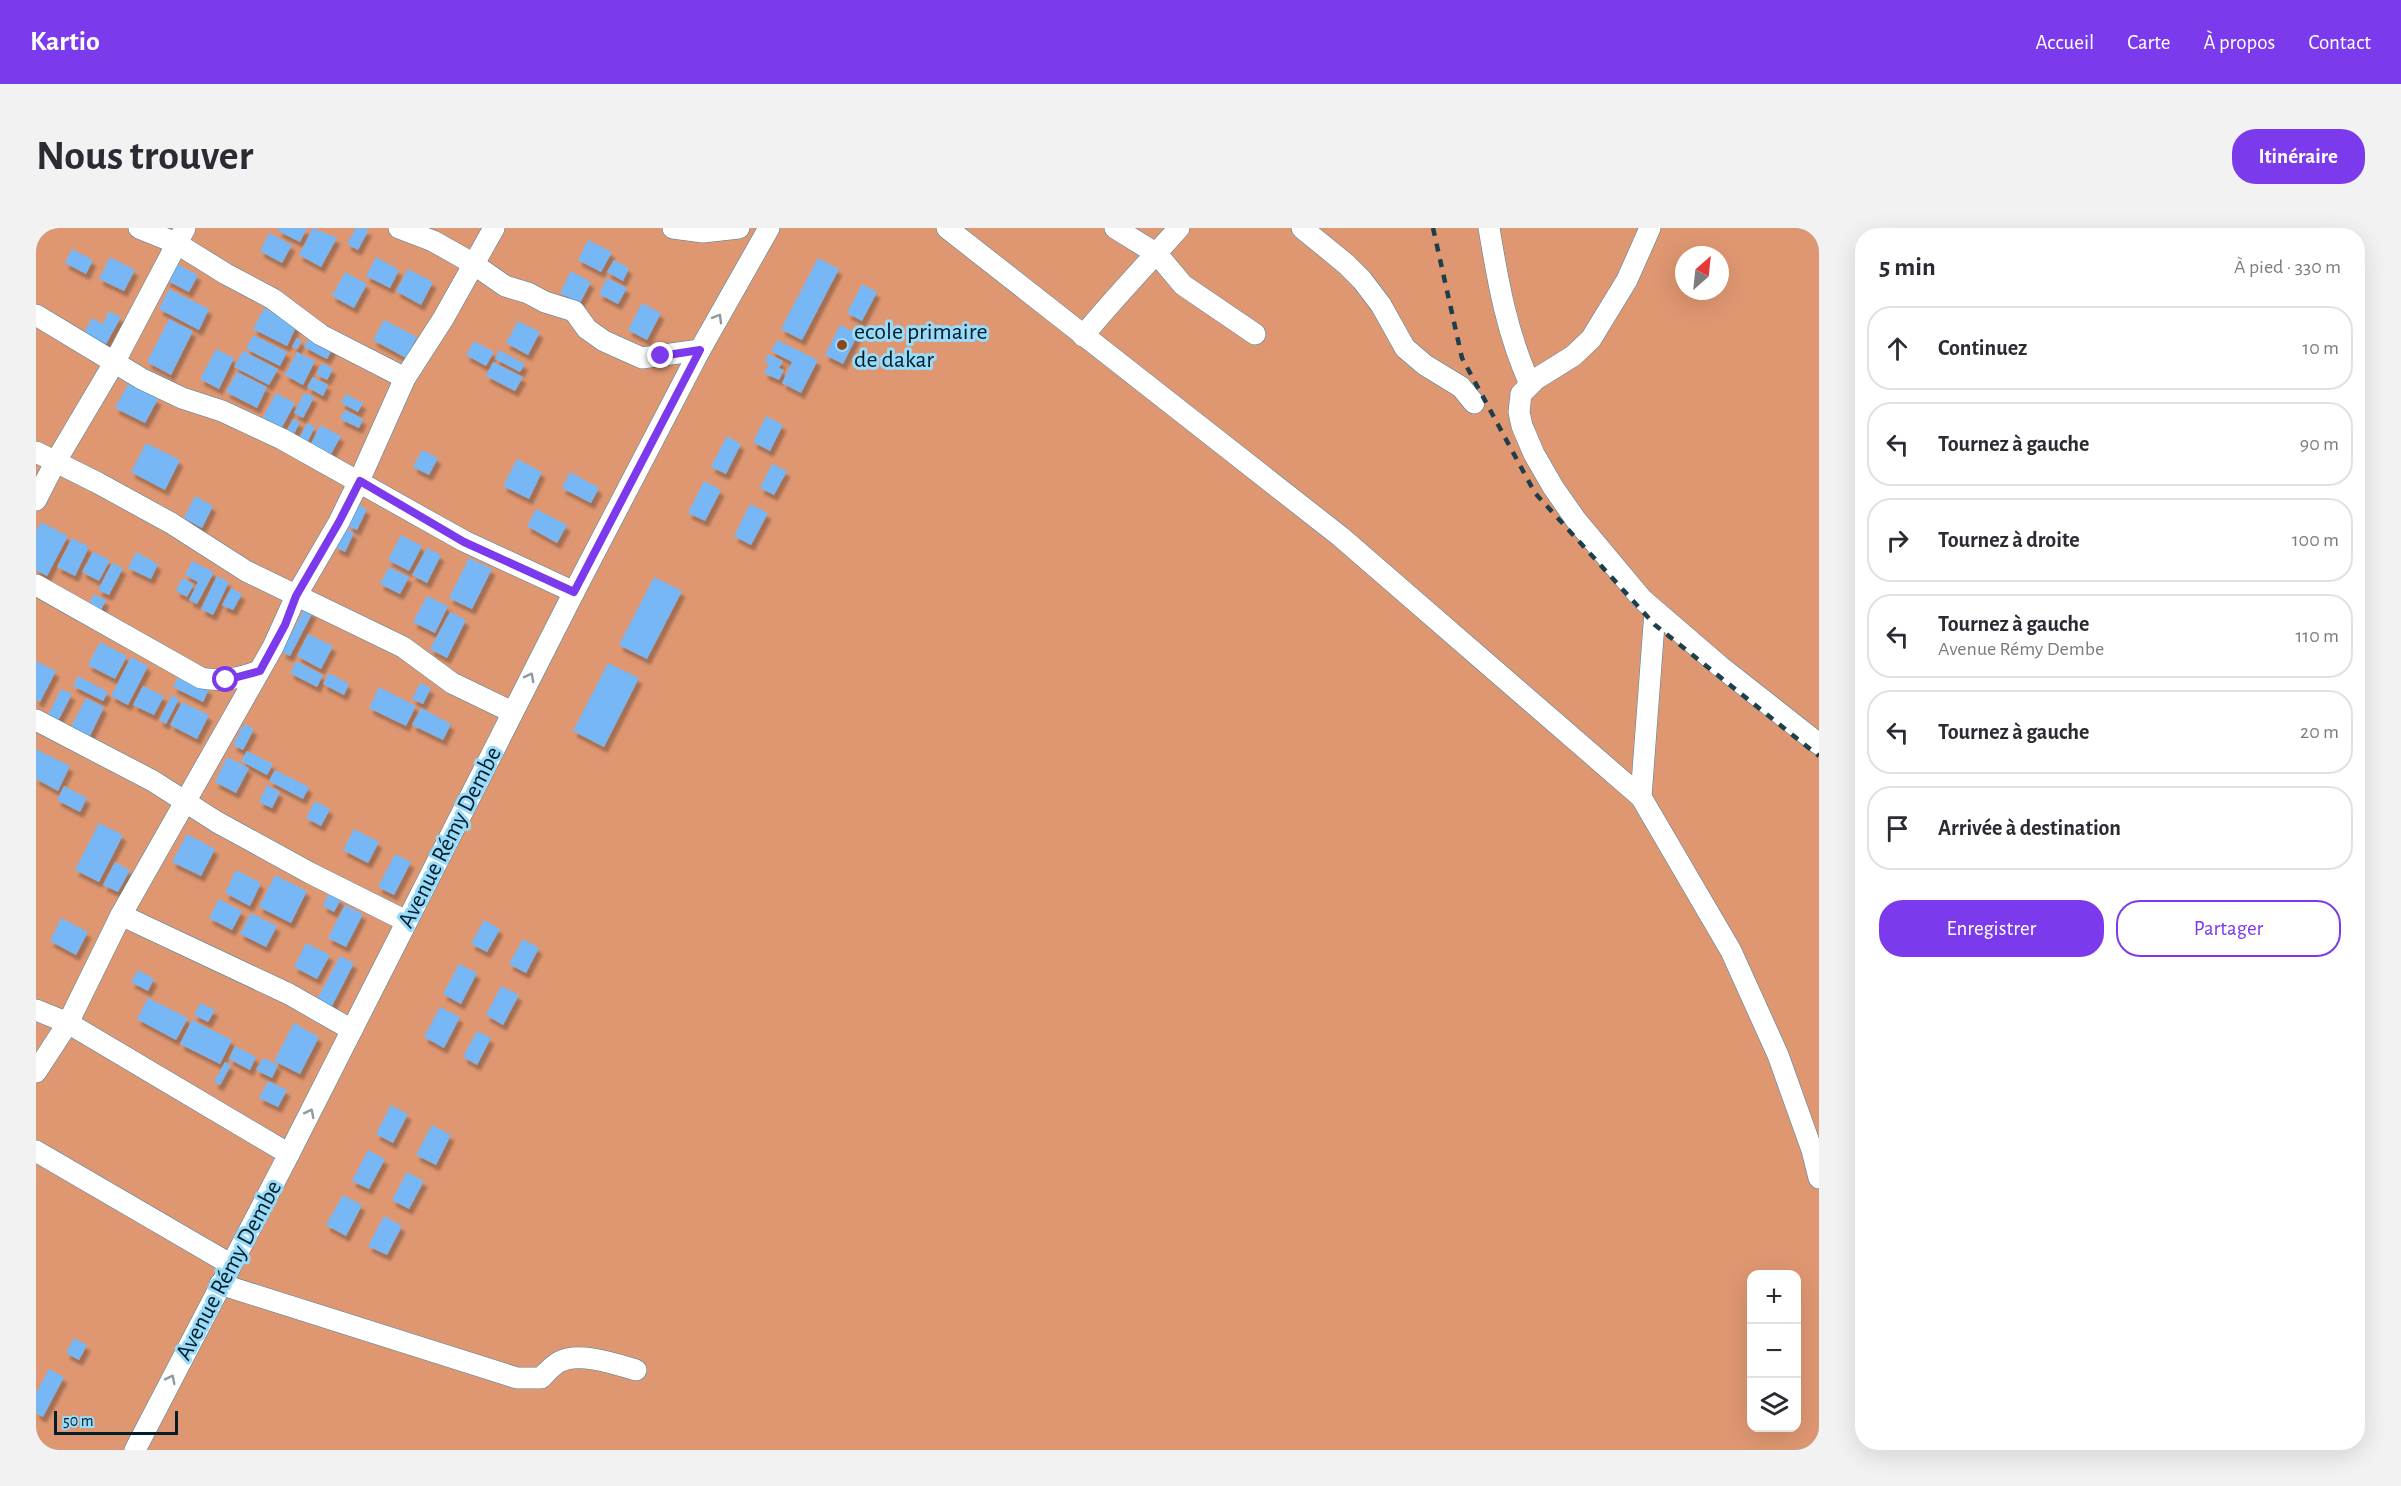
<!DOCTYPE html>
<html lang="fr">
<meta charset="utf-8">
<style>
body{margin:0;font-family:"Alegreya Sans",sans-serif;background:#f2f2f3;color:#2b2b33}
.controls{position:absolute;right:18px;bottom:18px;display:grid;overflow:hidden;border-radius:12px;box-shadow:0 6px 24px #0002}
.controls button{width:54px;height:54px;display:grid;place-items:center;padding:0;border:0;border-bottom:2px solid #e1e1e2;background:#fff;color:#2b2b33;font:30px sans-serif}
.compass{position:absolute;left:1639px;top:18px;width:54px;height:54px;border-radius:50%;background:#fff;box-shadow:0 6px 24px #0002;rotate:27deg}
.scale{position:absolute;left:18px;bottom:15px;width:124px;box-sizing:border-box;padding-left:6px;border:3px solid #031e29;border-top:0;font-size:16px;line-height:21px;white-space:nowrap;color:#031e29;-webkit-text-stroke:4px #9adbf9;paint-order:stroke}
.stop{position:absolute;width:18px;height:18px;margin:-14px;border:4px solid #7c3aed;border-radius:50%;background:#fff}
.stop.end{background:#7c3aed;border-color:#fff;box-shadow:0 2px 6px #0008}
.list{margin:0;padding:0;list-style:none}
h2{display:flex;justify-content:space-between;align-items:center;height:78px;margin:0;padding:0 24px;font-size:26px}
h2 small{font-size:20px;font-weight:400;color:#7c7c81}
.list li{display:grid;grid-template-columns:39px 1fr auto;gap:18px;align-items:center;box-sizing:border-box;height:84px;margin:0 12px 12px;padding:0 12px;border:2px solid #e1e1e2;border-radius:24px}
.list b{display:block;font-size:22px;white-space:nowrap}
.list p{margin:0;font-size:20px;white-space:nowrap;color:#7c7c81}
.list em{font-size:20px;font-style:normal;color:#7c7c81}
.actions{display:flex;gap:12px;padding:18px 24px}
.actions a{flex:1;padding:14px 0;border:2px solid #7c3aed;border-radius:24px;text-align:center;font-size:21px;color:#7c3aed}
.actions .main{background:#7c3aed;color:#fff}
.icon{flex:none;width:33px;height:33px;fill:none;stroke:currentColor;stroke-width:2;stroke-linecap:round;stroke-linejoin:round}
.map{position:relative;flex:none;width:1783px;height:1222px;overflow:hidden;border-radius:24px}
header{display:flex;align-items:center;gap:36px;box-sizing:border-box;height:84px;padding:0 30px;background:#7c3aed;color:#fff}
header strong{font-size:28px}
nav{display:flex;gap:33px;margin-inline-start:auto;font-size:21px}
.intro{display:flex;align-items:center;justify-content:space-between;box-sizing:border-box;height:144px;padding:0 36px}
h1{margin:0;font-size:42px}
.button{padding:15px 27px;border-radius:24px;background:#7c3aed;color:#fff;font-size:21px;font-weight:700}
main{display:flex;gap:36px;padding:0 36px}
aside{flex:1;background:#fff;border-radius:24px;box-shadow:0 6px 24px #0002}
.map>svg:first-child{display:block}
.green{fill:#df9771;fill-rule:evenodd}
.building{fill:#78b7f5;filter:url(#shadow)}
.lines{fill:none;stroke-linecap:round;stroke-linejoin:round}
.minor-casing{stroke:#43829e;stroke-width:22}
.minor{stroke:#fff;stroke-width:21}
.rail{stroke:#1d3f4d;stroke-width:4.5;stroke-dasharray:8 8;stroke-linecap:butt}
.oneway{stroke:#8e9a9f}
.route{stroke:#7c3aed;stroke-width:8}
.poi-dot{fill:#8b461c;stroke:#9adbf9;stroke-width:2}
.labels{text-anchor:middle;stroke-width:6;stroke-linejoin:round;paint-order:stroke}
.poi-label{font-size:24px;fill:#031e29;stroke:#9adbf9;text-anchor:start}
.street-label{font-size:24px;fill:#031e29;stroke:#9adbf9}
</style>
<header>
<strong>Kartio</strong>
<nav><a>Accueil</a><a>Carte</a><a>À propos</a><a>Contact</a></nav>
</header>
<div class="intro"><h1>Nous trouver</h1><a class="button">Itinéraire</a></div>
<main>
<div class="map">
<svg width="1783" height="1222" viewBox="0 0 1783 1222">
<defs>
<filter id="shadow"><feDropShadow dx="3.5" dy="6" stdDeviation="1.5" flood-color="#0004"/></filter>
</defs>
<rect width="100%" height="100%" fill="#9adbf9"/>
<path class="green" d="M0,0H1783V1222H0ZM1648,27H1684V63H1648ZM1716,1046H1760V1200H1716Z"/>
<g class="building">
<path d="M243,0H271L264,14L242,3Z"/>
<path d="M277,0L301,10L285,39L263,27Z"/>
<path d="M320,0L333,1L322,22L311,16Z"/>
<path d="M233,5L256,17L246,35L224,23Z"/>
<path d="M552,12L576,24L565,44L542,32Z"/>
<path d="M36,21L57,32L50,46L29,35Z"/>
<path d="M74,29L99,42L88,63L63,51Z"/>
<path d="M340,29L363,42L354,60L330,48Z"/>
<path d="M782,30L803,41L766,112L745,101Z"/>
<path d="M578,32L593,40L587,53L571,44Z"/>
<path d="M139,35L162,47L153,64L130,52Z"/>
<path d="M372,41L397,54L385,77L360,63Z"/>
<path d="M535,43L555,54L544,75L524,65Z"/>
<path d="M309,44L331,56L318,80L296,68Z"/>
<path d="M571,50L591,60L582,76L563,66Z"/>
<path d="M826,56L841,64L826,93L811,85Z"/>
<path d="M133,61L173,81L163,102L123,81Z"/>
<path d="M606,75L625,85L611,112L592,102Z"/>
<path d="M228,80L261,97L251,118L217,101Z"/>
<path d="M73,83L85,89L70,116L48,105L56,90L67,96Z"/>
<path d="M133,91L157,103L135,147L111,134Z"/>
<path d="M348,92L381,109L370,130L337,112Z"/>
<path d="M482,93L504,104L492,127L470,115Z"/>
<path d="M804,97L822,106L807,136L789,127Z"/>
<path d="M275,105L299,116L291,131L268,119Z"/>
<path d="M217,107L251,124L244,138L210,121Z"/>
<path d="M261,110L266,112L261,121L256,119Z"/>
<path d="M741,112L782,132L765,165L746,155L756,134L735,123Z"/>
<path d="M438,113L458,124L450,138L430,127Z"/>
<path d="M180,121L198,130L183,161L164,151Z"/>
<path d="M463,122L489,136L484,144L459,131Z"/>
<path d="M207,123L242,141L233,157L198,139Z"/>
<path d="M261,124L279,133L267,157L249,147Z"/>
<path d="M732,126L747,133L743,140L748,142L743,152L728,145L733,136L729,133Z"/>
<path d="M457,134L487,149L479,163L450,148Z"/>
<path d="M286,135L297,141L291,152L280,146Z"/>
<path d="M201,144L231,159L221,180L190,164Z"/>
<path d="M277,149L292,157L287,168L271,159Z"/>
<path d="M92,156L122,171L109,195L79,180Z"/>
<path d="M240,165L259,175L244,203L225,193Z"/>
<path d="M268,165L278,169L267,190L258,185Z"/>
<path d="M310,166L327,175L322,184L305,175Z"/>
<path d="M309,182L327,191L323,200L304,191Z"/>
<path d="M730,188L747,197L734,223L717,214Z"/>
<path d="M257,191L264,194L256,210L249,206Z"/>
<path d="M271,195L279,199L271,215L263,211Z"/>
<path d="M284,197L305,208L295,226L275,216Z"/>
<path d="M691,208L705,216L690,246L675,239Z"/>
<path d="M110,215L144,232L129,262L95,244Z"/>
<path d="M386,222L402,230L393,247L377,239Z"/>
<path d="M481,231L506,244L493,271L467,258Z"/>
<path d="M736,236L751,243L738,267L724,260Z"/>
<path d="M534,244L563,260L555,275L526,260Z"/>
<path d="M668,253L685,262L669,293L652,285Z"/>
<path d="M159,268L177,278L166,300L148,290Z"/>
<path d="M714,276L732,285L715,317L698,308Z"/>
<path d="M323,277L331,281L321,302L312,298Z"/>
<path d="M500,281L531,297L521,315L491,298Z"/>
<path d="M5,294L32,308L11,348L0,342V303Z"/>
<path d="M309,300L318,305L309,324L299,319Z"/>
<path d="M365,307L386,318L373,343L352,332Z"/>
<path d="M36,310L53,319L39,348L21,339Z"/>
<path d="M391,320L405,327L391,355L376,347Z"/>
<path d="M57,324L74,332L63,353L46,344Z"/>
<path d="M100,324L122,336L115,351L92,340Z"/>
<path d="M433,330L456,341L436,381L413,370Z"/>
<path d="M156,333L178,344L161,376L153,372L162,354L149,347Z"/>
<path d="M76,335L87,340L73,367L62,362Z"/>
<path d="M353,339L373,349L364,366L344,356Z"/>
<path d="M181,348L193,354L177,387L165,381Z"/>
<path d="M618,349L646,363L611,431L583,417Z"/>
<path d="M146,350L158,356L151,369L140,363Z"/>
<path d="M195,360L206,366L197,382L186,377Z"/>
<path d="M58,366L70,372L64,384L52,378Z"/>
<path d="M391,368L412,378L399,405L377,394Z"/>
<path d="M269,380L277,384L254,428L246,424Z"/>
<path d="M414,384L430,392L411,430L394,421Z"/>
<path d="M272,406L297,418L285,441L261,428Z"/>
<path d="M64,414L91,428L79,451L52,437Z"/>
<path d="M95,429L112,438L92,477L75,468Z"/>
<path d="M0,433L20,443L4,474L0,472Z"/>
<path d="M260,433L287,447L281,459L254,445Z"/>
<path d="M572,435L603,450L568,519L537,503Z"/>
<path d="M293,445L313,456L308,467L287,456Z"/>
<path d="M144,446L173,461L167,474L137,459Z"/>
<path d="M42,448L72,464L67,473L37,458Z"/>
<path d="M384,455L395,460L387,476L376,471Z"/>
<path d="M107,458L128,468L118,487L97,477Z"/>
<path d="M343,459L380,478L370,498L333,480Z"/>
<path d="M25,461L36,466L22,493L12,487Z"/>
<path d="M136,467L143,471L130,496L123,492Z"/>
<path d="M50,470L68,479L53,510L34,501Z"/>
<path d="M146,474L173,487L161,511L134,497Z"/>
<path d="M385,480L415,496L407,512L376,497Z"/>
<path d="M208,496L218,501L207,522L197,517Z"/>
<path d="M0,521L34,538L22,563L0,551Z"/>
<path d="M211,523L237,536L231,547L205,533Z"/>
<path d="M191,529L213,540L200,565L179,554Z"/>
<path d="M239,542L273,559L267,571L233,553Z"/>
<path d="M231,557L244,564L236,580L223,574Z"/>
<path d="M28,558L51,570L44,584L21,572Z"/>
<path d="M279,573L294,581L285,598L270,590Z"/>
<path d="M63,595L87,607L63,654L39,642Z"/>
<path d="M318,601L343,614L332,635L307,622Z"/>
<path d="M151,606L179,621L165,648L136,634Z"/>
<path d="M359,626L375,634L358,667L342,659Z"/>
<path d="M79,634L94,642L82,664L67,657Z"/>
<path d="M200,642L225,655L214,678L189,665Z"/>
<path d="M239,647L271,663L255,695L223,679Z"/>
<path d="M293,665L305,671L298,684L287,678Z"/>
<path d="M183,671L206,683L196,702L173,690Z"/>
<path d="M309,677L327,686L310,719L292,710Z"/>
<path d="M215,685L241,698L230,719L204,706Z"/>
<path d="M25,690L52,704L40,727L14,713Z"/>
<path d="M448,692L464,701L451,724L435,716Z"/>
<path d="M487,711L503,720L490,745L473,736Z"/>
<path d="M270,715L294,727L281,751L258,739Z"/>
<path d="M304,728L318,735L295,780L280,773Z"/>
<path d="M423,736L441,745L425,776L407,766Z"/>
<path d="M102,742L118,751L112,763L95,754Z"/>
<path d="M465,758L483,767L467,797L450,787Z"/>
<path d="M112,770L152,790L140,812L101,791Z"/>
<path d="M164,775L179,782L172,794L158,787Z"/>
<path d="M404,779L424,789L408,820L388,809Z"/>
<path d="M156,792L196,812L184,836L144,816Z"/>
<path d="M258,795L283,809L264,846L238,833Z"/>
<path d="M441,803L455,810L441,837L427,829Z"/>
<path d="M199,818L220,829L214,842L193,831Z"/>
<path d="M227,830L242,837L236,850L220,842Z"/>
<path d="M189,834L195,837L184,857L178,854Z"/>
<path d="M232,853L251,862L242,879L223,870Z"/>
<path d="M355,877L372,886L357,915L340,906Z"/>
<path d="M396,897L415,907L400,937L380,927Z"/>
<path d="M332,922L349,931L333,961L316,953Z"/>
<path d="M371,944L388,953L373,981L356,972Z"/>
<path d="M307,967L326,977L310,1008L290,997Z"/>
<path d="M348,988L366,998L351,1027L332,1018Z"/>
<path d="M38,1110L51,1117L43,1132L30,1125Z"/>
<path d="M13,1141L28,1149L7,1189L0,1185V1165Z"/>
</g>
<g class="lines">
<defs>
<g id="minor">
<path d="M103,0L140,15L190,46L237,71L285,107L369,150"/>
<path d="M363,0L397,13L436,35L469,58L492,65L509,74L538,83L551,101L568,113L606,130L664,122"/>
<path d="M637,0L667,4L703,0"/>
<path d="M911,0L1305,309L1605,569L1695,723L1742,827L1776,922L1783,950"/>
<path d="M1079,0L1121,26L1147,57L1219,106"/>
<path d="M1266,0L1310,36L1326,52L1345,77L1369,120L1389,137L1425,159L1438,175"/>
<path d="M1453,0C1462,54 1471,106 1494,156"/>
<path d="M1614,0L1591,52L1555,111L1537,128L1500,151L1485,166L1483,184L1486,198L1498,226L1517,259L1540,292L1606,371L1685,439L1783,516"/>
<path d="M0,87L106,151L146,170L186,183L246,211L428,313L538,364"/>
<path d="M1047,108C1078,70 1111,36 1143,0"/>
<path d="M0,224L62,255L135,295L210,343L367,419L416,455L476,484"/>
<path d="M0,272L20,233L78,135L149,0"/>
<path d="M0,357L165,450C186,454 204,450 223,443"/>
<path d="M0,492L117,553L181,594L274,645L370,693"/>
<path d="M1605,569L1619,383"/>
<path d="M85,687L253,766L316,802"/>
<path d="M0,782L32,795L253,926"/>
<path d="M0,844L32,795L85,687L237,419L260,368L303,294L323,253L369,150L407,91L458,0"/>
<path d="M0,923L194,1036"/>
<path d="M184,1056L481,1150H505C511,1144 516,1138 523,1134C542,1123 580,1136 600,1142"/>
<path d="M99,1222L253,926L538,364L664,122L733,0"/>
</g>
</defs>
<use href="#minor" class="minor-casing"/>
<use href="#minor" class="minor"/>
<path class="rail" d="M1397,0L1426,130L1499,265L1619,397L1783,528"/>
</g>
<defs><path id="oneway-chevron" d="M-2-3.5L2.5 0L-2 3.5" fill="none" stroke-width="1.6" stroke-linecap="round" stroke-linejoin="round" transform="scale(1.5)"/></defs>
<g class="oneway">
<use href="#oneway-chevron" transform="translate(682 90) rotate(-60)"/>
<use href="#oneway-chevron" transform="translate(494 449) rotate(-62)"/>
<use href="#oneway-chevron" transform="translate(274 885) rotate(-63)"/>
<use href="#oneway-chevron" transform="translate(135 1151) rotate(-63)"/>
</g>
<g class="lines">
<path class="route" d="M190,452L224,443L249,397L260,368L303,294L324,253L428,314L538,364L664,122L625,128"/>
</g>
<circle class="poi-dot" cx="806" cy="117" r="6"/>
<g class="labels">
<g class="poi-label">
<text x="818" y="111">ecole primaire<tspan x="818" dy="28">de dakar</tspan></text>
</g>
<g class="street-label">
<text transform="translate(413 609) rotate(-63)" y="8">Avenue Rémy Dembe</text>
<text transform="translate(192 1042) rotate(-62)" y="8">Avenue Rémy Dembe</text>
</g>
</g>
</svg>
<div class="controls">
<button>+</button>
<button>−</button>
<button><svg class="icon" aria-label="layers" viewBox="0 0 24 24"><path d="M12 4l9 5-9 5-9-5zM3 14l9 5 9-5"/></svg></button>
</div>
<svg class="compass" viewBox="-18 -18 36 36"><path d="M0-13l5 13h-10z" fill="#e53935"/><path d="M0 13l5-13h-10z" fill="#7c7c81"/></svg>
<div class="scale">50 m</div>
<div class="stop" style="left:190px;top:452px"></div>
<div class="stop end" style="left:625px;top:128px"></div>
</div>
<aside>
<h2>5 min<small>À pied · 330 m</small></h2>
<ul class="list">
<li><svg class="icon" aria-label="ahead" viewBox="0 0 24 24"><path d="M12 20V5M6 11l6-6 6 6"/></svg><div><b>Continuez</b></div><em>10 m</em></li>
<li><svg class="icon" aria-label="left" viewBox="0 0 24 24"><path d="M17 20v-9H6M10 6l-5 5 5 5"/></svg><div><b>Tournez à gauche</b></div><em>90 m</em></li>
<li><svg class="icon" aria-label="right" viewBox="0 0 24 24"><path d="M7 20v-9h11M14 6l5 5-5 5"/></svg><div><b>Tournez à droite</b></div><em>100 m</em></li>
<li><svg class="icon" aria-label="left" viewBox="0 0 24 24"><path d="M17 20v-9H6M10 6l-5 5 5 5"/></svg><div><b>Tournez à gauche</b><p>Avenue Rémy Dembe</p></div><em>110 m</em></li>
<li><svg class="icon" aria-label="left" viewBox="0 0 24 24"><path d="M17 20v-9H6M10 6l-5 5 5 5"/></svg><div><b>Tournez à gauche</b></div><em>20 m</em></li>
<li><svg class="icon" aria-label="arrive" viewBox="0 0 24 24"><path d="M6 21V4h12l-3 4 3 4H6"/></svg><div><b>Arrivée à destination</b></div></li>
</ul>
<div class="actions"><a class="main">Enregistrer</a><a>Partager</a></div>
</aside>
</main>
